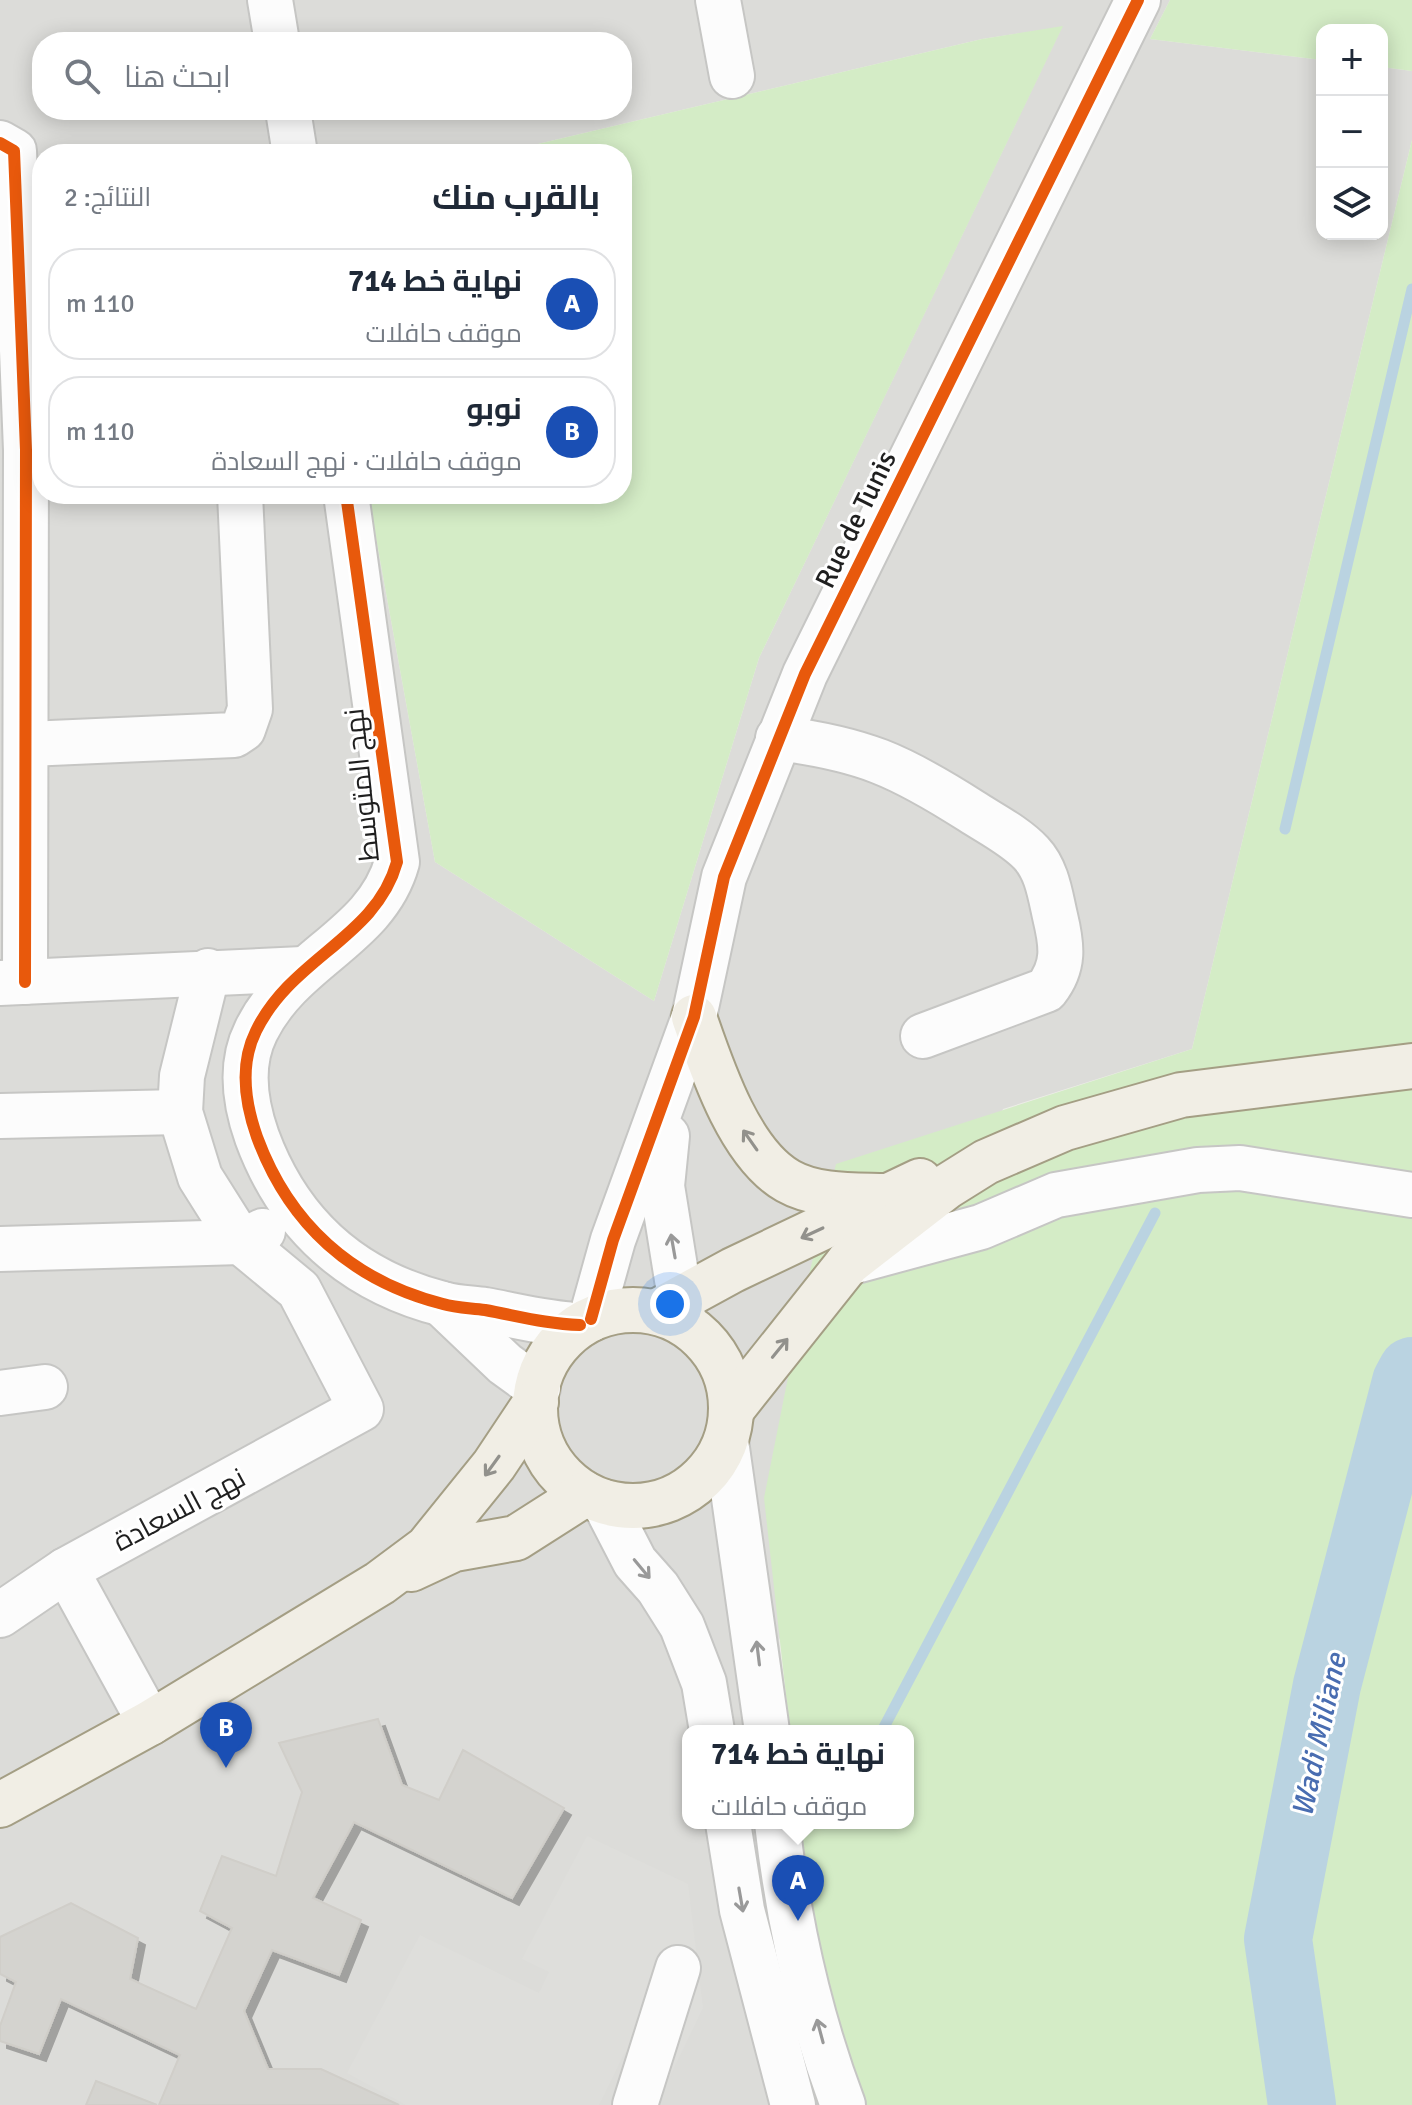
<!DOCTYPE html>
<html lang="ar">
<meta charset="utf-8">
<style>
body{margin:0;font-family:Signika,Cairo,sans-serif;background:#f2f2f3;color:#1f2937;direction:rtl}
.controls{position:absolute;right:24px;top:24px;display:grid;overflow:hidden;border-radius:16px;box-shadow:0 4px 20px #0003}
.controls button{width:72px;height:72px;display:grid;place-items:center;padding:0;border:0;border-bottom:2px solid #e0e1e3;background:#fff;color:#1f2937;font:40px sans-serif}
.you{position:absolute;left:670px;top:1304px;width:28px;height:28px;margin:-20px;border:6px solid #fff;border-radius:50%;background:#1a73e8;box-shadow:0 0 0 12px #1a73e833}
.badge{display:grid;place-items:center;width:52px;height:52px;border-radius:50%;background:#ea580c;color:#fff;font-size:26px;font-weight:700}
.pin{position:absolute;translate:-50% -66px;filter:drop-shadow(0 2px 4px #0008)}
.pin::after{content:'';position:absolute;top:42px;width:28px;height:24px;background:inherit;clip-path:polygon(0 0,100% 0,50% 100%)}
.popup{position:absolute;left:682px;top:1725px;width:232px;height:104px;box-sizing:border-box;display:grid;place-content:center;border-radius:16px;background:#fff;filter:drop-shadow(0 2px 6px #0005);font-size:26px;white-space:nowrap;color:#747a83}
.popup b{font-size:30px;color:#1f2937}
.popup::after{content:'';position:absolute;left:50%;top:100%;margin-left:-16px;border:16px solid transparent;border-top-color:#fff}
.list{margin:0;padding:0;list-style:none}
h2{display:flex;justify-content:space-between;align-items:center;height:104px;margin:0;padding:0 32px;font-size:34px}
h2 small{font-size:26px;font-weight:400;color:#747a83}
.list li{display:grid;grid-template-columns:52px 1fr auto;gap:24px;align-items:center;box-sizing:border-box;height:112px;margin:0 16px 16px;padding:0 16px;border:2px solid #e0e1e3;border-radius:32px}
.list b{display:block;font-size:30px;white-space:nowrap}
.list p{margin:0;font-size:26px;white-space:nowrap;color:#747a83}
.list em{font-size:26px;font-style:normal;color:#747a83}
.icon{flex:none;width:44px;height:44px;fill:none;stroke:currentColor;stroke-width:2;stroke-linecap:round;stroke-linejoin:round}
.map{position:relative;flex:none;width:1412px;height:2105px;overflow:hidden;direction:ltr}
.search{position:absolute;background:#fff;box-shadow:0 4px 20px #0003;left:32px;top:32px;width:600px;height:88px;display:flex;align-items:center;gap:20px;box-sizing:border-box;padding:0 28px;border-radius:32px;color:#747a83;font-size:30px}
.panel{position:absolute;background:#fff;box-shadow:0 4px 20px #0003;left:32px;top:144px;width:600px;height:360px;border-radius:32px;direction:rtl}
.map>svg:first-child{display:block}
.residential{fill:#dcdcd9;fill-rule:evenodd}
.grass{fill:#d4ecc6}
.parking{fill:#dededb}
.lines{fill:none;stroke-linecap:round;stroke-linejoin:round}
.stream{stroke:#bad3e1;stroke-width:11}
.river{stroke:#bad3e1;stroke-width:68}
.building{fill:#d4d3cf;stroke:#d0cec9;stroke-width:2;filter:url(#shadow)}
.minor-casing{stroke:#c6c6c4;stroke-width:48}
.major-casing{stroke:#a49e84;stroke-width:48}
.minor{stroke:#fcfcfc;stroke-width:44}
.major{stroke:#f1eee5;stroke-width:44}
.cycleway-casing{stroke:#fff;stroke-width:17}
.cycleway{stroke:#e8590c;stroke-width:12}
.oneway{stroke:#92918c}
.oneway2{stroke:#999}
.labels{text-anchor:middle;stroke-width:6;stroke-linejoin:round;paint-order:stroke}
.street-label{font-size:28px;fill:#1f1f1f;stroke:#fff}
.water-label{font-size:30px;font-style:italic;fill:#496db1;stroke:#fff}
</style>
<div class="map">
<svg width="1412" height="2105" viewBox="0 0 1412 2105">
<defs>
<filter id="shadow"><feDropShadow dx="7" dy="7" stdDeviation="0" flood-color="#0004"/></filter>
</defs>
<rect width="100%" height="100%" fill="#edede8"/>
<path class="residential" d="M0,0H1170L1150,39L1322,60V234H1382V67L1412,71V140L1192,1049L1003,1109L779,1640L790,1731H688V1823H800L809,1896L849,2062L865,2105H0ZM1062,27L759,658L654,1001L435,862L368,494H42V154H495L982,39ZM42,42H622V110H42Z"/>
<g class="grass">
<path d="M1170,0H1412V71L1382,67V30H1322V60L1150,39Z"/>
<path d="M1063,26L759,658L654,1001L435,862L368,494H622V154H495L982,39Z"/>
<path d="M1412,140V2105H865C831,2015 811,1918 800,1823H908V1731H790L764,1498L806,1287L836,1164L1192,1049Z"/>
</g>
<path class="parking" d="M587,1836L688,1884L703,2008L670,2076L625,2052L599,2105H406L347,2073L420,1935L539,1993L549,1972L522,1959Z"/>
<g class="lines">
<g class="stream">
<path d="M1285,829L1412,289"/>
<path d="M882,1731L1155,1213"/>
</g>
<path class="river" d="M1302,2105L1278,1939L1327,1685L1406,1382L1412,1371"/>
</g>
<g class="building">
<path d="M378,1719L402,1785L439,1800L463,1750L564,1808L512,1898L354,1822L313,1898L361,1920L339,1975L272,1950L244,2011L268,2069H321L399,2105H159L180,2055L61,1999L39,2054L0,2041V2026L16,1982L0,1974V1937L71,1903L138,1938L130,1979L196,2009L232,1928L200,1911L222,1856L276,1876L302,1792L279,1743Z"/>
<path d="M96,2081L157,2105H86Z"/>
</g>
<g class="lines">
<defs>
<g id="minor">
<path d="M270,0L277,42"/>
<path d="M718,0L732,76"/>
<path d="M288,110L295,154"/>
<path d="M0,143L14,151L26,450L25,982"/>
<path d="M346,494L397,862C376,938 292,957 256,1031C239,1065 245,1103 257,1137C289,1224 352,1281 443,1304C456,1308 471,1308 485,1310C518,1316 547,1324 580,1325"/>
<path d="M778,738C863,749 899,765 971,811C991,824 1015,836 1031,853C1047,870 1050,894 1055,916C1062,945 1065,966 1046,990L923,1036"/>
<path d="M28,744L234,735L243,729L250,709L240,494"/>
<path d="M0,983L303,969"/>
<path d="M0,1116L180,1112"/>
<path d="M667,1136L662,1186L684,1323"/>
<path d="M0,1249L241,1242L263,1231"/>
<path d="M848,1263L981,1227L1056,1195L1198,1170L1240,1168L1412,1195"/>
<path d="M442,1304L505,1364L538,1388"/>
<path d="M591,1319L613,1240L694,1017L724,877L805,674L1138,0"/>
<path d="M0,1393L45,1387"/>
<path d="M726,1441L767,1731"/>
<path d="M604,1502L635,1562L658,1588L682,1626L704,1683L712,1731"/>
<path d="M66,1570L150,1723"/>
<path d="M0,1615L66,1570L361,1409L299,1290L241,1242L200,1177L180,1112L182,1076L208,971"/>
<path d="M728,1823L742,1910L793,2105"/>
<path d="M777,1823C788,1919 809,2015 843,2105"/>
<path d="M635,2105L678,1968"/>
</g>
<g id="major">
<path d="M694,1017C711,1066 739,1153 788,1181C816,1197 854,1195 885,1196"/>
<circle cx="633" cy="1408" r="98"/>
<path d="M656,1312L733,1270L920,1181"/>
<path d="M732,1409L848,1263L946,1187L986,1162L1065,1128L1181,1095L1412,1066"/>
<path d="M411,1569L454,1549L516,1538L585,1494"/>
<path d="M0,1805L150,1723L380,1583L427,1548L494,1465L536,1402"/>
</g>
</defs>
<use href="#minor" class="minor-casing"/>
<use href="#major" class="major-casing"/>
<use href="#minor" class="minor"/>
<use href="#major" class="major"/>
<defs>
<g id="cycleway">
<path d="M0,143L14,151L26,450L25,982"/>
<path d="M346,494L397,862C376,938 292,957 256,1031C239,1065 245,1103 257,1137C289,1224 352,1281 443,1304C456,1308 471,1308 485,1310C518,1316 547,1324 580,1325"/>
<path d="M591,1319L613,1240L694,1017L724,877L805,674L1138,0"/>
</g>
</defs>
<use href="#cycleway" class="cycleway-casing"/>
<use href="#cycleway" class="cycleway"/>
</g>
<defs><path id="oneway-shaft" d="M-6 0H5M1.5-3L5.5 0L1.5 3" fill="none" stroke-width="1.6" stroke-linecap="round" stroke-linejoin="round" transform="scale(2)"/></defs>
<g class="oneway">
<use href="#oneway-shaft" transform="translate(750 1140) rotate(-125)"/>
<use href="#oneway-shaft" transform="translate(812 1233) rotate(155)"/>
<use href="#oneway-shaft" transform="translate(780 1348) rotate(-51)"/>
<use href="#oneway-shaft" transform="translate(492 1466) rotate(126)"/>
</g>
<g class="oneway2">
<use href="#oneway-shaft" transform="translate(673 1246) rotate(-100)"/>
<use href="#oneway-shaft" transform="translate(642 1569) rotate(50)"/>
<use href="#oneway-shaft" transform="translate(758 1653) rotate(-97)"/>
<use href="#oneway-shaft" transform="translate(741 1900) rotate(80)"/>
<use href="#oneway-shaft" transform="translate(820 2031) rotate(-105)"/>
</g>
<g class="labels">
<g class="street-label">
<text transform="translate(855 519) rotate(-64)" y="10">Rue de Tunis</text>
<text transform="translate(361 785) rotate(-96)" y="10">نهج المتوسط</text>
<text transform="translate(179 1509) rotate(-28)" y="10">نهج السعادة</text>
</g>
<g class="water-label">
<text transform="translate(1319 1735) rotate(-78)" y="10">Wadi Miliane</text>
</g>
</g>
</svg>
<div class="controls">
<button>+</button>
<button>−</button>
<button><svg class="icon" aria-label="layers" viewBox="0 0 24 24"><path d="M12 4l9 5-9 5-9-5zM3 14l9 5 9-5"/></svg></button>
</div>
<div class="you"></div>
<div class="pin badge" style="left:798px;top:1921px;background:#1a4fb4">A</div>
<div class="popup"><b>نهاية خط 714</b>موقف حافلات</div>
<div class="pin badge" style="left:226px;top:1768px;background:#1a4fb4">B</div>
<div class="search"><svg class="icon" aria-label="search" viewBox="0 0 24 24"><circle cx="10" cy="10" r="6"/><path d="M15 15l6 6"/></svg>ابحث هنا</div>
<section class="panel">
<h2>بالقرب منك<small>النتائج: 2</small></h2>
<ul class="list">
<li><span class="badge" style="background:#1a4fb4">A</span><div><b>نهاية خط 714</b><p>موقف حافلات</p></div><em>110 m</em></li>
<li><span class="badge" style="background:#1a4fb4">B</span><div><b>نوبو</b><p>موقف حافلات · نهج السعادة</p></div><em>110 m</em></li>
</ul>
</section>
</div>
